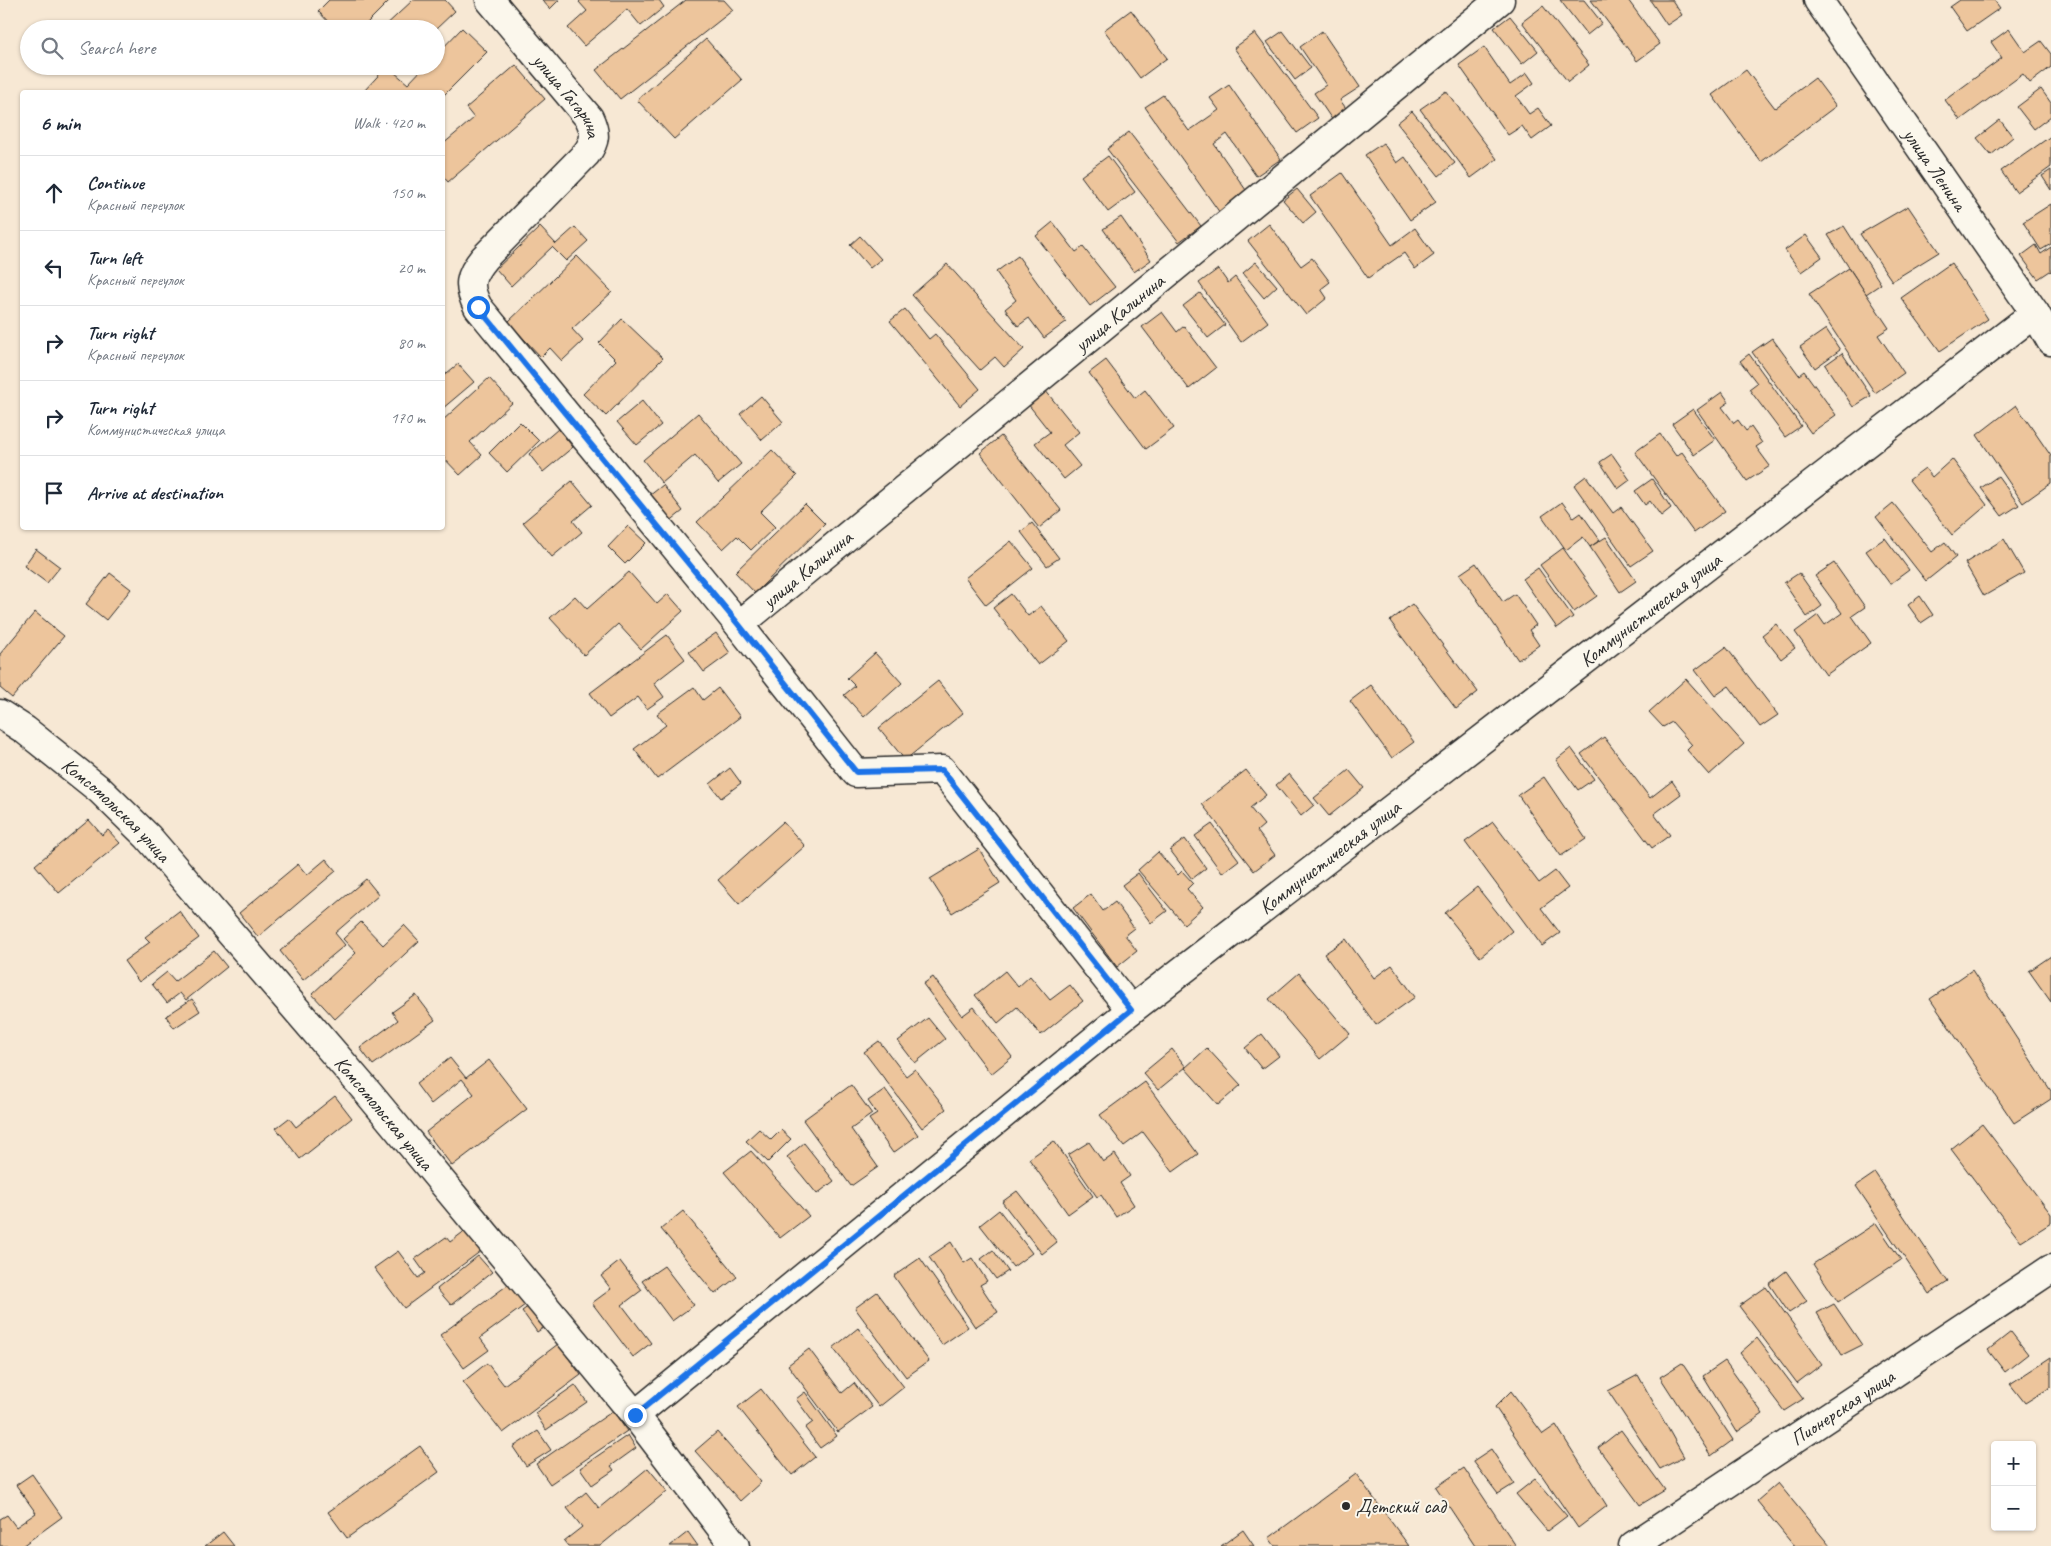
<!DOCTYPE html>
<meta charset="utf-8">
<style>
body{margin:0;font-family:Caveat,sans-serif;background:#f6f6f7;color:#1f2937}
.controls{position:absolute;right:15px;bottom:15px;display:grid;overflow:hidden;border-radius:5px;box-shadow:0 1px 4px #0004}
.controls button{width:45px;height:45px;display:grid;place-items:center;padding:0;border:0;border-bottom:1px solid #e0e1e3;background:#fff;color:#1f2937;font:25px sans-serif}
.stop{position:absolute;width:15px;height:15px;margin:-11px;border:4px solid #1a73e8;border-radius:50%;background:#fff}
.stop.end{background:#1a73e8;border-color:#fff;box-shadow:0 1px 5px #0008}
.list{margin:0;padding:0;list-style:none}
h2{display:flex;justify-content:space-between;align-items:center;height:65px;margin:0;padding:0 20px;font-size:21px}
h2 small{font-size:16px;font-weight:400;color:#747a83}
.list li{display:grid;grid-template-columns:32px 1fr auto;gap:15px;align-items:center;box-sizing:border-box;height:75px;padding:0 20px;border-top:1px solid #e0e1e3}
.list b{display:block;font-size:19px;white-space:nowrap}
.list p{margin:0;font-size:16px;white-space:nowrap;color:#747a83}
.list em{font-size:16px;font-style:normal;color:#747a83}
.icon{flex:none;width:28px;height:28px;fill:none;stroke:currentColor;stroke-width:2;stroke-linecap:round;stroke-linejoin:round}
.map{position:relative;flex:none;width:2051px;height:1546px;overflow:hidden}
.search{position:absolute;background:#fff;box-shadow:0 1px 4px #0004;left:20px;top:20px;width:425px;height:55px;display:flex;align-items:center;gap:12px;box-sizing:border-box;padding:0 18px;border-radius:28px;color:#747a83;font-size:19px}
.panel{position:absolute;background:#fff;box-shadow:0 1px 4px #0004;left:20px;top:90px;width:425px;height:440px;border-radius:5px}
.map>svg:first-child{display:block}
.building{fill:#edc59c;stroke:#2b2b2b}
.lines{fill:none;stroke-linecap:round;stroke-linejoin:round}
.minor-casing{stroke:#2b2b2b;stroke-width:31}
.minor{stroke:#fbf7ec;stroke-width:28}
.route{stroke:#1a73e8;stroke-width:6}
.poi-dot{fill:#2b2b2b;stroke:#fbf7ec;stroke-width:2}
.labels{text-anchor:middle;stroke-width:4;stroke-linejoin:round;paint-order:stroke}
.street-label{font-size:20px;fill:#2b2b2b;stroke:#fbf7ec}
.poi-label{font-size:20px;fill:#2b2b2b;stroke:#fbf7ec;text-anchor:start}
</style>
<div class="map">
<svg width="2051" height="1546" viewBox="0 0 2051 1546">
<rect width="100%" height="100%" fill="#f7e8d4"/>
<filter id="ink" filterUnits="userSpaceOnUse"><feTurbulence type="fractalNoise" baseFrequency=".02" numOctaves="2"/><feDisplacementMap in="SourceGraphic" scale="10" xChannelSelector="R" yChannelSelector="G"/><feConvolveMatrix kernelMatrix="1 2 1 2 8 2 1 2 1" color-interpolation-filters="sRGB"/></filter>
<g filter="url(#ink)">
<g class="building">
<path d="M329,0H390L361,29H335L318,11Z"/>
<path d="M413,0H445L455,11L436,29H382Z"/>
<path d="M542,0H559L550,9Z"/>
<path d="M581,0H659L664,7L641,26L627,9L584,46L568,28L587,11L579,2Z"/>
<path d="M686,0H724L733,10L620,99L596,70Z"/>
<path d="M1560,0H1584L1602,23L1587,35Z"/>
<path d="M1591,0H1628L1660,44L1637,61Z"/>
<path d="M1650,0H1672L1682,15L1667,25Z"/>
<path d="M1960,0H1994L2000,8L1967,31L1950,7Z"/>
<path d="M1543,6L1589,65L1568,82L1522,22Z"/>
<path d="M1131,10L1167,58L1140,78L1104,30Z"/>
<path d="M1510,16L1538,51L1522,64L1494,28Z"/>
<path d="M462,28L487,52L442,97V92H366L364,91L387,66L408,84L425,66H436V55Z"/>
<path d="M2009,29L2025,52L2041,41L2051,54V67L2030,83L2023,74L1960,120L1945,100L2002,58L1991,42Z"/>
<path d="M1283,31L1311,68L1295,80L1267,42Z"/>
<path d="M1322,31L1360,87L1340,100L1348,111L1333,121L1314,93L1326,85L1300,47Z"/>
<path d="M1255,33L1318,118L1297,133L1234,48Z"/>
<path d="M706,39L742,80L674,139L637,100Z"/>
<path d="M1484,47L1510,85L1527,73L1534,83L1516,96L1529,114L1538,108L1551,126L1532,140L1522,126L1508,135L1459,65Z"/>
<path d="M516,65L545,99L448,182L442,175V145L474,118L466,108Z"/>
<path d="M1746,70L1775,108L1815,78L1836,106L1761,162L1712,95Z"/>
<path d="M1229,85L1281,159L1256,176L1227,134L1214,144L1248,193L1220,213L1145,107L1163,95L1189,131L1219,110L1210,98Z"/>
<path d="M2041,89L2051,103V116L2034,129L2017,107Z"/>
<path d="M1446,91L1497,159L1471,178L1420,109Z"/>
<path d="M1412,111L1455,163L1439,176L1397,123Z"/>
<path d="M2000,120L2013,137L1991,155L1977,138Z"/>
<path d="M1129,132L1201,226L1179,242L1107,149Z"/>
<path d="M2051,136V167L2016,192L2001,171Z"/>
<path d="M1383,143L1397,163L1405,157L1436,202L1410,220L1365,155Z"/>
<path d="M1108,156L1135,192L1108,212L1081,176Z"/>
<path d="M2051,170V190L2042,176Z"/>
<path d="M1342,173L1392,245L1415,228L1434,255L1415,269L1404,253L1368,278L1310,196Z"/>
<path d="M1297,189L1316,212L1303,223L1283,200Z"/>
<path d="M2051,204V244L2041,250L2023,222Z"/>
<path d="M1908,206L1939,252L1892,281L1860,234Z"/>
<path d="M1121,217L1151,260L1134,272L1103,229Z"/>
<path d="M1053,222L1076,252L1083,247L1115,287L1090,306L1036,236Z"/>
<path d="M1269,224L1301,266L1312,258L1330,282L1321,289L1327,298L1306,315L1248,241Z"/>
<path d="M1844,226L1881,284L1866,294L1828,235Z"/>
<path d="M540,227L556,244L575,227L588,241L566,261L552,247L511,286L496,269Z"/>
<path d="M1806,235L1822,257L1801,272L1785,250Z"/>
<path d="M860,236L881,259L870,268L850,245Z"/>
<path d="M2036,245L2041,254L2051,247V272L2050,271L2038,279L2021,256Z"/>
<path d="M577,256L612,292L572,329L583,341L562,361L550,348L541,357L508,322Z"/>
<path d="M1018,256L1066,322L1044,338L1029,318L1018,326L1005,309L1016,300L996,272Z"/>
<path d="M1256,262L1277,286L1264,298L1243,273Z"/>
<path d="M1951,263L1988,319L1940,351L1901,298Z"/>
<path d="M947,264L1024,349L1004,367L995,357L980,370L912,295Z"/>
<path d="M1849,268L1889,328L1878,335L1904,373L1875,393L1809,294Z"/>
<path d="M1218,269L1228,283L1235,277L1268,322L1241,342L1199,283Z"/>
<path d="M1200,293L1225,325L1208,338L1183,306Z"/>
<path d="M905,309L929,339L935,334L980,389L960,406L890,321Z"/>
<path d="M1162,312L1177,332L1184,326L1216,368L1189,389L1142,327Z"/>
<path d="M622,319L663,358L606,416L583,394L616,360L599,343Z"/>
<path d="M1826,329L1840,350L1815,368L1800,347Z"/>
<path d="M1772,338L1799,375L1804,371L1836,415L1811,433L1752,352Z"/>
<path d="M1842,353L1871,396L1853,407L1825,365Z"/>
<path d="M1749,354L1801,426L1785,437L1749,389L1757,383L1740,361Z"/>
<path d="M1106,360L1135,398L1145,390L1174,428L1146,449L1089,373Z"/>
<path d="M458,364L474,382L442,409V377Z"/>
<path d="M489,378L512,403L470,442L482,455L460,475L442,456V421Z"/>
<path d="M1045,390L1079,432L1063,445L1080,466L1064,479L1035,443L1050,432L1028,404Z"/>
<path d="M1722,392L1729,402L1722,407L1734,423L1738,420L1746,431L1751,427L1762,443L1756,447L1770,466L1747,481L1697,410Z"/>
<path d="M761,396L783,422L762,440L740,414Z"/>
<path d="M642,401L661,425L637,445L617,422Z"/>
<path d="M2016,405L2051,456V483L2023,503L1977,435Z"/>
<path d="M1693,409L1715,440L1694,455L1672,424Z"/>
<path d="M698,413L741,464L718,483L695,455L662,483L643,460Z"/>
<path d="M520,422L539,441L507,472L489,453Z"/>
<path d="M558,429L573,447L543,472L529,454Z"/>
<path d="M1660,434L1676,456L1682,452L1725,511L1694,533L1635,452Z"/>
<path d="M1001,436L1061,510L1039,528L980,453Z"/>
<path d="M772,450L797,476L760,512L775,527L751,550L737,536L723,549L697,522Z"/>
<path d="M1612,454L1630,480L1618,489L1600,462Z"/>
<path d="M1952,459L1987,505L1952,535L1909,480L1925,468L1932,477Z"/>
<path d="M1586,476L1613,513L1621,507L1653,551L1631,566L1574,485Z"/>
<path d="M1998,476L2019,505L2002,516L1981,488Z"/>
<path d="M1652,479L1671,508L1661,516L1650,501L1645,505L1635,491Z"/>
<path d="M572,481L592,505L573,521L582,532L552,557L523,522Z"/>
<path d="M663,485L683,511L669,522L649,496Z"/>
<path d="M1562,502L1574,518L1581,513L1600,540L1590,547L1583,537L1566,550L1542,516Z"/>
<path d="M1893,503L1932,552L1945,542L1956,557L1926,581L1876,517Z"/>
<path d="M805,504L825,524L755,593L735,572Z"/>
<path d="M1032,523L1059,558L1047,566L1021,532Z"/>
<path d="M628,526L646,543L625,564L608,547Z"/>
<path d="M1606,537L1636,581L1620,592L1590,547Z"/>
<path d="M1885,538L1909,570L1890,584L1866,551Z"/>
<path d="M2004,539L2024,573L1984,596L1965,563Z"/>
<path d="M1011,541L1033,568L986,605L965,578Z"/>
<path d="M1563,548L1597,596L1574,612L1540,565Z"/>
<path d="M36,549L60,567L47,583L24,566Z"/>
<path d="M1476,563L1503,602L1515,594L1536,625L1529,630L1539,645L1518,660L1460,574Z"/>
<path d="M1834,563L1865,607L1852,616L1871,643L1826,675L1795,632L1818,615L1825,625L1842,613L1815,576Z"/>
<path d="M1538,568L1573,617L1557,628L1523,579Z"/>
<path d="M629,572L657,604L668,594L683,611L641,649L618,624L584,655L550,618L575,596L587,609Z"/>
<path d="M110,573L131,589L106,620L86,604Z"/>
<path d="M1799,573L1822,606L1807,617L1784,583Z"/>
<path d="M1011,594L1028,616L1041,606L1069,641L1038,665L993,608Z"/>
<path d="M1920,596L1933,615L1921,623L1908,605Z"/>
<path d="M1412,604L1478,692L1456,709L1390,621Z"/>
<path d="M35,612L64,636L12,698L0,688V654Z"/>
<path d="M1776,624L1795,648L1781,659L1762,635Z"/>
<path d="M716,633L730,653L704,672L689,652Z"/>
<path d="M667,635L685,659L654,683L664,697L647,709L638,697L609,718L590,693Z"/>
<path d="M1726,647L1778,715L1760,727L1729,686L1715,696L1695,670Z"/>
<path d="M875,653L902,683L864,717L844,695L855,686L847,678Z"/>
<path d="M1686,679L1744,744L1709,775L1687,750L1692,745L1672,722L1663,727L1649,712Z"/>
<path d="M938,681L963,713L905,760L879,728Z"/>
<path d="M1371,685L1414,742L1392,758L1350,701Z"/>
<path d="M694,687L703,700L718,688L740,717L657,779L634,749L666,725L657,714Z"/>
<path d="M1604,737L1650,798L1672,781L1681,794L1654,814L1670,835L1652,848L1581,754Z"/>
<path d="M1571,748L1594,779L1578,790L1556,760Z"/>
<path d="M730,768L741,783L721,798L710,784Z"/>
<path d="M1246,770L1266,795L1250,808L1264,825L1257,831L1275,855L1254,871L1202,804Z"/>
<path d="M1349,770L1364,788L1329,816L1314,798Z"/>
<path d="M1289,774L1314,805L1301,816L1276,785Z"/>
<path d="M1544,777L1586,839L1561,856L1518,795Z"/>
<path d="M89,820L102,835L108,830L120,843L59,893L35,865Z"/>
<path d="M783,822L805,846L739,904L718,880Z"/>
<path d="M1493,822L1539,883L1555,871L1568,888L1541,908L1560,933L1542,946L1465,842Z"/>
<path d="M1212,824L1239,860L1222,873L1195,836Z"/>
<path d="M1185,839L1206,868L1192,879L1170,850Z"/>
<path d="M979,849L1000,883L952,913L930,879Z"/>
<path d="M1158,852L1178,875L1182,871L1193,883L1187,889L1203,907L1184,924L1138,870Z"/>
<path d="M326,859L336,871L258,937L239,913L298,864L307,875Z"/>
<path d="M1138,873L1167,911L1151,923L1122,885Z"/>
<path d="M366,879L379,895L335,933L345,945L303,980L280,951Z"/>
<path d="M1477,887L1512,931L1480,957L1445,913Z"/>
<path d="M1091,894L1103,911L1115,902L1134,928L1125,935L1137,951L1117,967L1073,908Z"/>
<path d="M179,911L199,938L139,982L124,961L150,942L145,937Z"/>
<path d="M361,922L383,945L404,925L419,941L335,1019L312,994L356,953L343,939Z"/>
<path d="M1346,939L1374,978L1392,965L1415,997L1376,1025L1324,954Z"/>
<path d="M214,951L227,967L186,1000L180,993L167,1003L152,984L167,972L175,981Z"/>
<path d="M2051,956V1002L2029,971Z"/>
<path d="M1972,970L2051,1091V1099L2014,1123L1930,999Z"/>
<path d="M1005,971L1018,987L1030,976L1050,1000L1070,985L1083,1001L1041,1035L1017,1007L998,1023L975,995Z"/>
<path d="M1299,973L1350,1034L1320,1059L1269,999Z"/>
<path d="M933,977L962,1016L974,1007L1012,1057L991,1074L923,984Z"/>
<path d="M416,995L435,1020L373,1065L360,1048L398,1020L392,1012Z"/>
<path d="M192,999L200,1011L174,1028L166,1016Z"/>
<path d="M928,1018L945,1039L915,1063L898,1041Z"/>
<path d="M1262,1034L1279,1056L1262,1069L1245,1048Z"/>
<path d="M879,1041L906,1076L915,1069L946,1109L922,1128L864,1052Z"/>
<path d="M1207,1048L1241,1085L1218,1105L1185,1068Z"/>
<path d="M1172,1049L1186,1067L1158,1090L1143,1073Z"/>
<path d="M450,1058L466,1078L489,1060L527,1109L452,1166L426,1132L474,1094L462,1079L431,1104L416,1084Z"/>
<path d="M1145,1082L1198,1154L1173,1172L1143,1132L1124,1146L1100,1115Z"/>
<path d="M851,1085L872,1114L851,1129L878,1167L851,1186L803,1120Z"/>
<path d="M885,1089L918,1135L893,1153L869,1119L877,1114L868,1101Z"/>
<path d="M335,1096L352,1118L300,1159L276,1128L289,1118L296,1127Z"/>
<path d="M1982,1124L2051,1214V1223L2021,1242L1951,1149Z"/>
<path d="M759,1129L771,1140L781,1130L791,1139L768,1162L746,1141Z"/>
<path d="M1054,1141L1093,1196L1068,1214L1029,1159Z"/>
<path d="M1089,1142L1103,1162L1115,1154L1130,1176L1120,1183L1134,1205L1116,1217L1101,1195L1097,1197L1068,1155Z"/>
<path d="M804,1143L834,1181L817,1194L787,1157Z"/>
<path d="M751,1151L809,1216L780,1238L724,1172Z"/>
<path d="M1875,1173L1948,1282L1929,1294L1856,1186Z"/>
<path d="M1017,1191L1057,1242L1042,1254L1002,1202Z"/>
<path d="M999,1210L1032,1253L1013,1267L980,1225Z"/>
<path d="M683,1211L737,1277L715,1294L661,1229Z"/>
<path d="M1876,1223L1901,1260L1838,1302L1813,1264Z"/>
<path d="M466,1230L481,1251L404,1308L374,1268L398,1251L418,1278L425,1273L415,1259L446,1237L450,1242Z"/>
<path d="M951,1242L964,1263L972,1258L987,1281L980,1285L998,1312L975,1327L929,1257Z"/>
<path d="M993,1250L1008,1271L996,1279L981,1259Z"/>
<path d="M478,1256L492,1272L451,1305L437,1289Z"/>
<path d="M920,1258L968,1327L942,1345L894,1276Z"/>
<path d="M620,1261L642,1290L622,1305L651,1343L633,1357L592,1303L611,1289L601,1276Z"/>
<path d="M664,1266L694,1305L672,1321L642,1281Z"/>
<path d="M1786,1271L1807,1301L1789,1313L1769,1284Z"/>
<path d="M509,1284L525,1305L480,1338L489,1350L464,1368L440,1335Z"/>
<path d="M1766,1287L1822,1364L1797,1383L1739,1306Z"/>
<path d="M877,1292L929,1361L906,1377L855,1308Z"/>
<path d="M536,1301L552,1322L537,1332L522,1311Z"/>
<path d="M1834,1304L1862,1345L1842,1355L1817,1313Z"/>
<path d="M858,1328L904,1387L879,1407L833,1348Z"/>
<path d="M2011,1332L2028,1354L2005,1372L1988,1350Z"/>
<path d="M1757,1338L1803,1399L1784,1411L1740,1353Z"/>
<path d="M558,1344L581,1375L503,1433L463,1382L487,1363L504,1385Z"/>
<path d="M809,1349L842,1393L854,1383L872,1407L838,1432L788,1365Z"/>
<path d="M2051,1357V1387L2025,1403L2010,1384Z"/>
<path d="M1725,1361L1763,1414L1737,1432L1703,1376Z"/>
<path d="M1682,1363L1733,1440L1711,1456L1660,1377Z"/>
<path d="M1638,1375L1684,1457L1660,1469L1608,1391Z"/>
<path d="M575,1385L587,1402L546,1430L535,1413Z"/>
<path d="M761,1389L815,1457L792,1475L738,1407Z"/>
<path d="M1511,1391L1543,1434L1556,1425L1607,1506L1578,1528L1495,1407Z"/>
<path d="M805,1392L837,1436L820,1448L805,1428L813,1422L796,1399Z"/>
<path d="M613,1411L627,1431L550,1484L536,1464Z"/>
<path d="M1621,1430L1665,1490L1640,1505L1598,1448Z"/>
<path d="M538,1431L551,1450L526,1466L513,1447Z"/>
<path d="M717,1432L761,1482L740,1501L695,1451Z"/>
<path d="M628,1435L636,1448L611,1466L614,1470L592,1485L580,1468Z"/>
<path d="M420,1446L439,1472L347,1538L328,1512Z"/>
<path d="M1491,1449L1514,1484L1498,1494L1473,1461Z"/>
<path d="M648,1468L667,1491L600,1546H568L564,1541L582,1527L567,1508L586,1492L599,1508Z"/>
<path d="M1464,1468L1516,1546H1475L1436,1487Z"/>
<path d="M32,1474L62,1517L22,1546H0V1519L7,1515L16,1527L36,1513L16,1485Z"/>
<path d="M1356,1474L1409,1546H1275L1269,1538Z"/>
<path d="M1535,1479L1567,1516L1547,1531L1516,1494Z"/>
<path d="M1778,1483L1830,1546H1794L1757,1501Z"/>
<path d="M1243,1530L1254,1546H1221Z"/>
<path d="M223,1532L234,1546H205Z"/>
<path d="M688,1532L698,1546H670Z"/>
</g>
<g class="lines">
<defs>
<g id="minor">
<path id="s1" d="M490,0L589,118C596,133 596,141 586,154L484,258C469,276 467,286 478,307L739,625L856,773L942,770L1131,1010"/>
<path id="s2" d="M1818,0L2035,313L2051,341"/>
<path id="s3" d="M739,625L1500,0"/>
<path id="s4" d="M0,714L25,730L100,790L148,837L369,1094L635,1415L735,1546"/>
<path id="s5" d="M635,1415L1131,1010L2035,313"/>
<path id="s6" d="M1633,1546L2051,1269"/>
</g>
</defs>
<use href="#minor" class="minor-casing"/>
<use href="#minor" class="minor"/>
</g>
</g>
<g class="lines" filter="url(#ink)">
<path class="route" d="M478,307L739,625L856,772L942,770L1131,1010L635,1415"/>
</g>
<circle class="poi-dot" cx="1346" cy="1506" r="5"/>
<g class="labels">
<g class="street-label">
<text dy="7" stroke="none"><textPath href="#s1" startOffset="124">улица Гагарина</textPath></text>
<text dy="7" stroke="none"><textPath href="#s2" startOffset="206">улица Ленина</textPath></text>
<text dy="7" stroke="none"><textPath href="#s3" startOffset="492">улица Калинина</textPath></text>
<text dy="7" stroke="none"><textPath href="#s3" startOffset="88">улица Калинина</textPath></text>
<text dy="7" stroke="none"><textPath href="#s5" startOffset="1296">Коммунистическая улица</textPath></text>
<text dy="7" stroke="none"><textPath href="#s4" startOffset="151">Комсомольская улица</textPath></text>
<text dy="7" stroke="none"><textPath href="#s5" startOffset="891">Коммунистическая улица</textPath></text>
<text dy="7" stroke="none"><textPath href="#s4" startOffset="556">Комсомольская улица</textPath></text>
<text dy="7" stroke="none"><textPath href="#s6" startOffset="251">Пионерская улица</textPath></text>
</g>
<g class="poi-label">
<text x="1356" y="1513">Детский сад</text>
</g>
</g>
</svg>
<div class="controls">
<button>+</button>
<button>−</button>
</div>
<div class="stop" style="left:478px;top:307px"></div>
<div class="stop end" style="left:635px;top:1415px"></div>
<div class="search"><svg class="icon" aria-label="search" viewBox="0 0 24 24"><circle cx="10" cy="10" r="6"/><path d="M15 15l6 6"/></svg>Search here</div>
<section class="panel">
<h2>6 min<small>Walk · 420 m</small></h2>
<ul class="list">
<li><svg class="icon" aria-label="ahead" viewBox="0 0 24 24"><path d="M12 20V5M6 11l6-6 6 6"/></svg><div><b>Continue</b><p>Красный переулок</p></div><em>150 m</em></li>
<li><svg class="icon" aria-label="left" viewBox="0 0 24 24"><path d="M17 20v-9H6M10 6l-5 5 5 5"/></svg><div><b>Turn left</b><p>Красный переулок</p></div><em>20 m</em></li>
<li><svg class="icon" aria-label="right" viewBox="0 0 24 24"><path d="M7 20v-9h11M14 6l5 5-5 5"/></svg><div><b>Turn right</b><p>Красный переулок</p></div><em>80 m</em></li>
<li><svg class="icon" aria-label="right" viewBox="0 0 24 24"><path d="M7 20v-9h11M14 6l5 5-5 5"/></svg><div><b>Turn right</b><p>Коммунистическая улица</p></div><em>170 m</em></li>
<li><svg class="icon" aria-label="arrive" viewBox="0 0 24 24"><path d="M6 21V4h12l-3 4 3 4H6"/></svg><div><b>Arrive at destination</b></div></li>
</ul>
</section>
</div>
